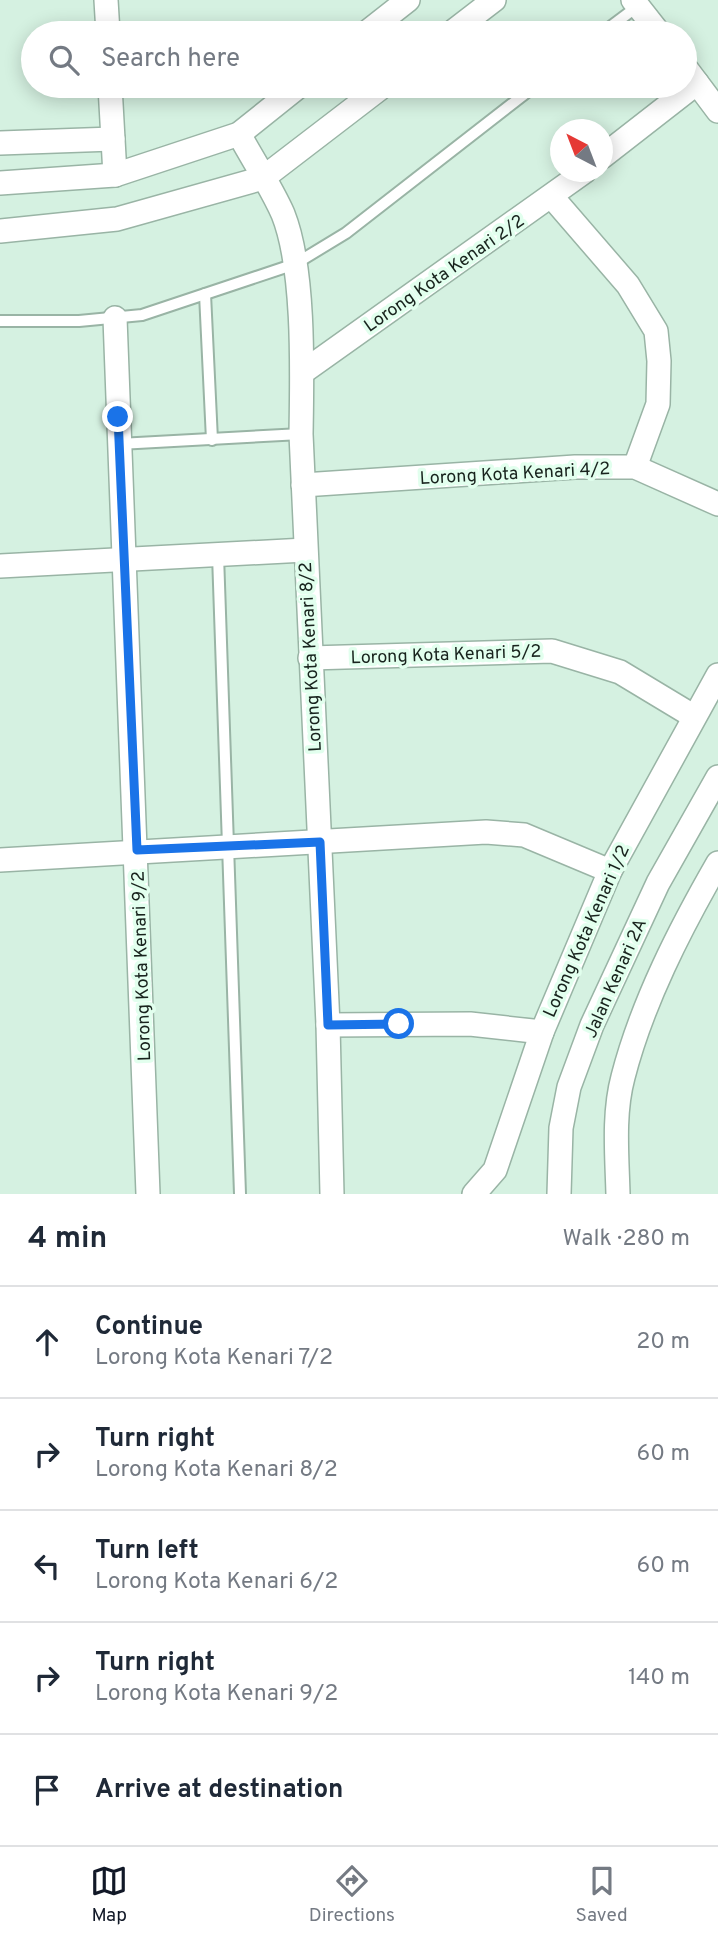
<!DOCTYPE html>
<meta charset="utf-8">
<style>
body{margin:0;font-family:Overpass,sans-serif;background:#f2f2f3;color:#1f2937}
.compass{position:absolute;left:550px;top:119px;width:63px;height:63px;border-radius:50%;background:#fff;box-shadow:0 4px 18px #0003;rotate:318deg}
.stop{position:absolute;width:21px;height:21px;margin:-16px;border:5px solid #1a73e8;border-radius:50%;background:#fff}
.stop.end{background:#1a73e8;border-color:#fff;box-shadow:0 2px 7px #0008}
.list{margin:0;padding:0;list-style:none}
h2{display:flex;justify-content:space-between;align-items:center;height:91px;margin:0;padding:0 28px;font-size:30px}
h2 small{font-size:23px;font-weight:400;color:#747a83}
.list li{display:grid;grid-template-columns:46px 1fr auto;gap:21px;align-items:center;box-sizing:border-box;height:112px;padding:0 28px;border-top:2px solid #e0e1e3}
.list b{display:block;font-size:26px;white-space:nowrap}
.list p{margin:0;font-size:23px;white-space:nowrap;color:#747a83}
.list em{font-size:23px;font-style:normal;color:#747a83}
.icon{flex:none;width:38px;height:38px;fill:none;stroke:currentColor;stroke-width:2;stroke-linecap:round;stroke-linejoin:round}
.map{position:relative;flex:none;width:718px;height:1194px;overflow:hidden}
.search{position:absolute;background:#fff;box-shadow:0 4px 18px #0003;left:21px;right:21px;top:21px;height:77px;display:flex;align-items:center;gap:18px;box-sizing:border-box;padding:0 24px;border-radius:38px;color:#747a83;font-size:26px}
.sheet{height:651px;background:#fff}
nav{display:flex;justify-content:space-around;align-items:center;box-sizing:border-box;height:98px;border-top:2px solid #e0e1e3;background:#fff;font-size:19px;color:#747a83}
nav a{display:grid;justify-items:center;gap:4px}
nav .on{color:#111827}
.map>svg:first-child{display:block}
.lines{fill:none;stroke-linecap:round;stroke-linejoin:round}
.service-casing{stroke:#99b4a5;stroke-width:14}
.minor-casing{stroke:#99b4a5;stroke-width:26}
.service{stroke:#fff;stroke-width:10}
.minor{stroke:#fff;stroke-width:23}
.route{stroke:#1a73e8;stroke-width:9}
.labels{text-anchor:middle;stroke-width:7;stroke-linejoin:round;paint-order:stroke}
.street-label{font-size:18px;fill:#18231d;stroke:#e2ffee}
</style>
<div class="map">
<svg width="718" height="1194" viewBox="0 0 718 1194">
<rect width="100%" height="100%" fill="#d5f1e1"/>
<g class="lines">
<defs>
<g id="service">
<path d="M602,33L638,6"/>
<path d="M205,294L212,440"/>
<path d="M0,321H79L142,315L295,264L346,233L535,86"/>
<path d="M119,444L301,434"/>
<path d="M218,555L240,1194"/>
</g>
<g id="minor">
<path d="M106,0L108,33"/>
<path d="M633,0L659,33"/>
<path d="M366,33L408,0"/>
<path d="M451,33L494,0"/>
<path d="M685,67L718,111"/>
<path d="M110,86L115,175"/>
<path d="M239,134C253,160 271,187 283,214C305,269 302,374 301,434L328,1025L332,1194"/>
<path d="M0,143L113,139"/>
<path d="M602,157L697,83"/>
<path d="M0,183L115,175L239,134L299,86"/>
<path d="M552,197L628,285L656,331L659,361L658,404L635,467"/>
<path d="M0,231L117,219L263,178L383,86"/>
<path d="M115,318L148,1194"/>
<path d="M303,372L584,172"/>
<path d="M303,485L575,467H635L718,504"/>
<path d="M0,566L305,550"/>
<path d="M310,658L552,651L620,672L693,716"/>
<path d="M0,860L486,832L524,835L610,871"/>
<path d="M328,1025L470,1024L542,1032"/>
<path d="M474,1194L495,1170L542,1032L610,871L718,675"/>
<path d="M559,1194L561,1128L569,1087L592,1025L658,883L718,777"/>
<path d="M618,1194C617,1156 613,1114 623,1077C642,1003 680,929 718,863"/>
</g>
</defs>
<use href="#service" class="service-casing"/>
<use href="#minor" class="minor-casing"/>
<use href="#service" class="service"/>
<use href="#minor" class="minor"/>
</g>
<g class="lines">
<path class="route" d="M118,417L137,850L320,842L328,1025L399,1024"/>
</g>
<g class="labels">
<g class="street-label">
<text transform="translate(444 273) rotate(-35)" y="6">Lorong Kota Kenari 2/2</text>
<text transform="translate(515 473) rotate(-3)" y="6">Lorong Kota Kenari 4/2</text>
<text transform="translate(446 654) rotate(-2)" y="6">Lorong Kota Kenari 5/2</text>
<text transform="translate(310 657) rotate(-93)" y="6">Lorong Kota Kenari 8/2</text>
<text transform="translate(586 931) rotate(-66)" y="6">Lorong Kota Kenari 1/2</text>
<text transform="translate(141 966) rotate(-92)" y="6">Lorong Kota Kenari 9/2</text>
<text transform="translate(615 978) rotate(-66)" y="6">Jalan Kenari 2A</text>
</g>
</g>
</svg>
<svg class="compass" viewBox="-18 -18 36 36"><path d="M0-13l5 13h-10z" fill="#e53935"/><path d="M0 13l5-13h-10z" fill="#747a83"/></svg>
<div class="stop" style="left:399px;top:1024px"></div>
<div class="stop end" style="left:118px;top:417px"></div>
<div class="search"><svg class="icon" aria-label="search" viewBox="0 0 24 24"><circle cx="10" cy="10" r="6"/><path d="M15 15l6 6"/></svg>Search here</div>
</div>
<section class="sheet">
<h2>4 min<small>Walk · 280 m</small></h2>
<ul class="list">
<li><svg class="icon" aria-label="ahead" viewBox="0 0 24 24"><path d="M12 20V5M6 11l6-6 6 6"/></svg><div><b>Continue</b><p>Lorong Kota Kenari 7/2</p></div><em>20 m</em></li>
<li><svg class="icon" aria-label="right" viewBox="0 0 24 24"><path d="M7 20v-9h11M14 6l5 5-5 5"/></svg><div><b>Turn right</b><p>Lorong Kota Kenari 8/2</p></div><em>60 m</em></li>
<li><svg class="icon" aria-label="left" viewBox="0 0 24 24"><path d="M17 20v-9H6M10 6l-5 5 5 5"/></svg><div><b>Turn left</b><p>Lorong Kota Kenari 6/2</p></div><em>60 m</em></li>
<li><svg class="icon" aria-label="right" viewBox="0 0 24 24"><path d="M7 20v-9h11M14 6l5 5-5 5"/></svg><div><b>Turn right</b><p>Lorong Kota Kenari 9/2</p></div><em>140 m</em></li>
<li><svg class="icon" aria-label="arrive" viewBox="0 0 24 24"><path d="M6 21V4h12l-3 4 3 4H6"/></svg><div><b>Arrive at destination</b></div></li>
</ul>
</section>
<nav>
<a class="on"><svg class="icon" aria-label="map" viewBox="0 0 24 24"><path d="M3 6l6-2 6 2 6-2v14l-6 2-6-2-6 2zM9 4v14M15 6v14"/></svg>Map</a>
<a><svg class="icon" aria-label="directions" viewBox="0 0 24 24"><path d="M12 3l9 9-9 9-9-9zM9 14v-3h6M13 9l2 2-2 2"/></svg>Directions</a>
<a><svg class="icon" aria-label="saved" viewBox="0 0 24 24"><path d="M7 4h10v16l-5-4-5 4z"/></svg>Saved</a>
</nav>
